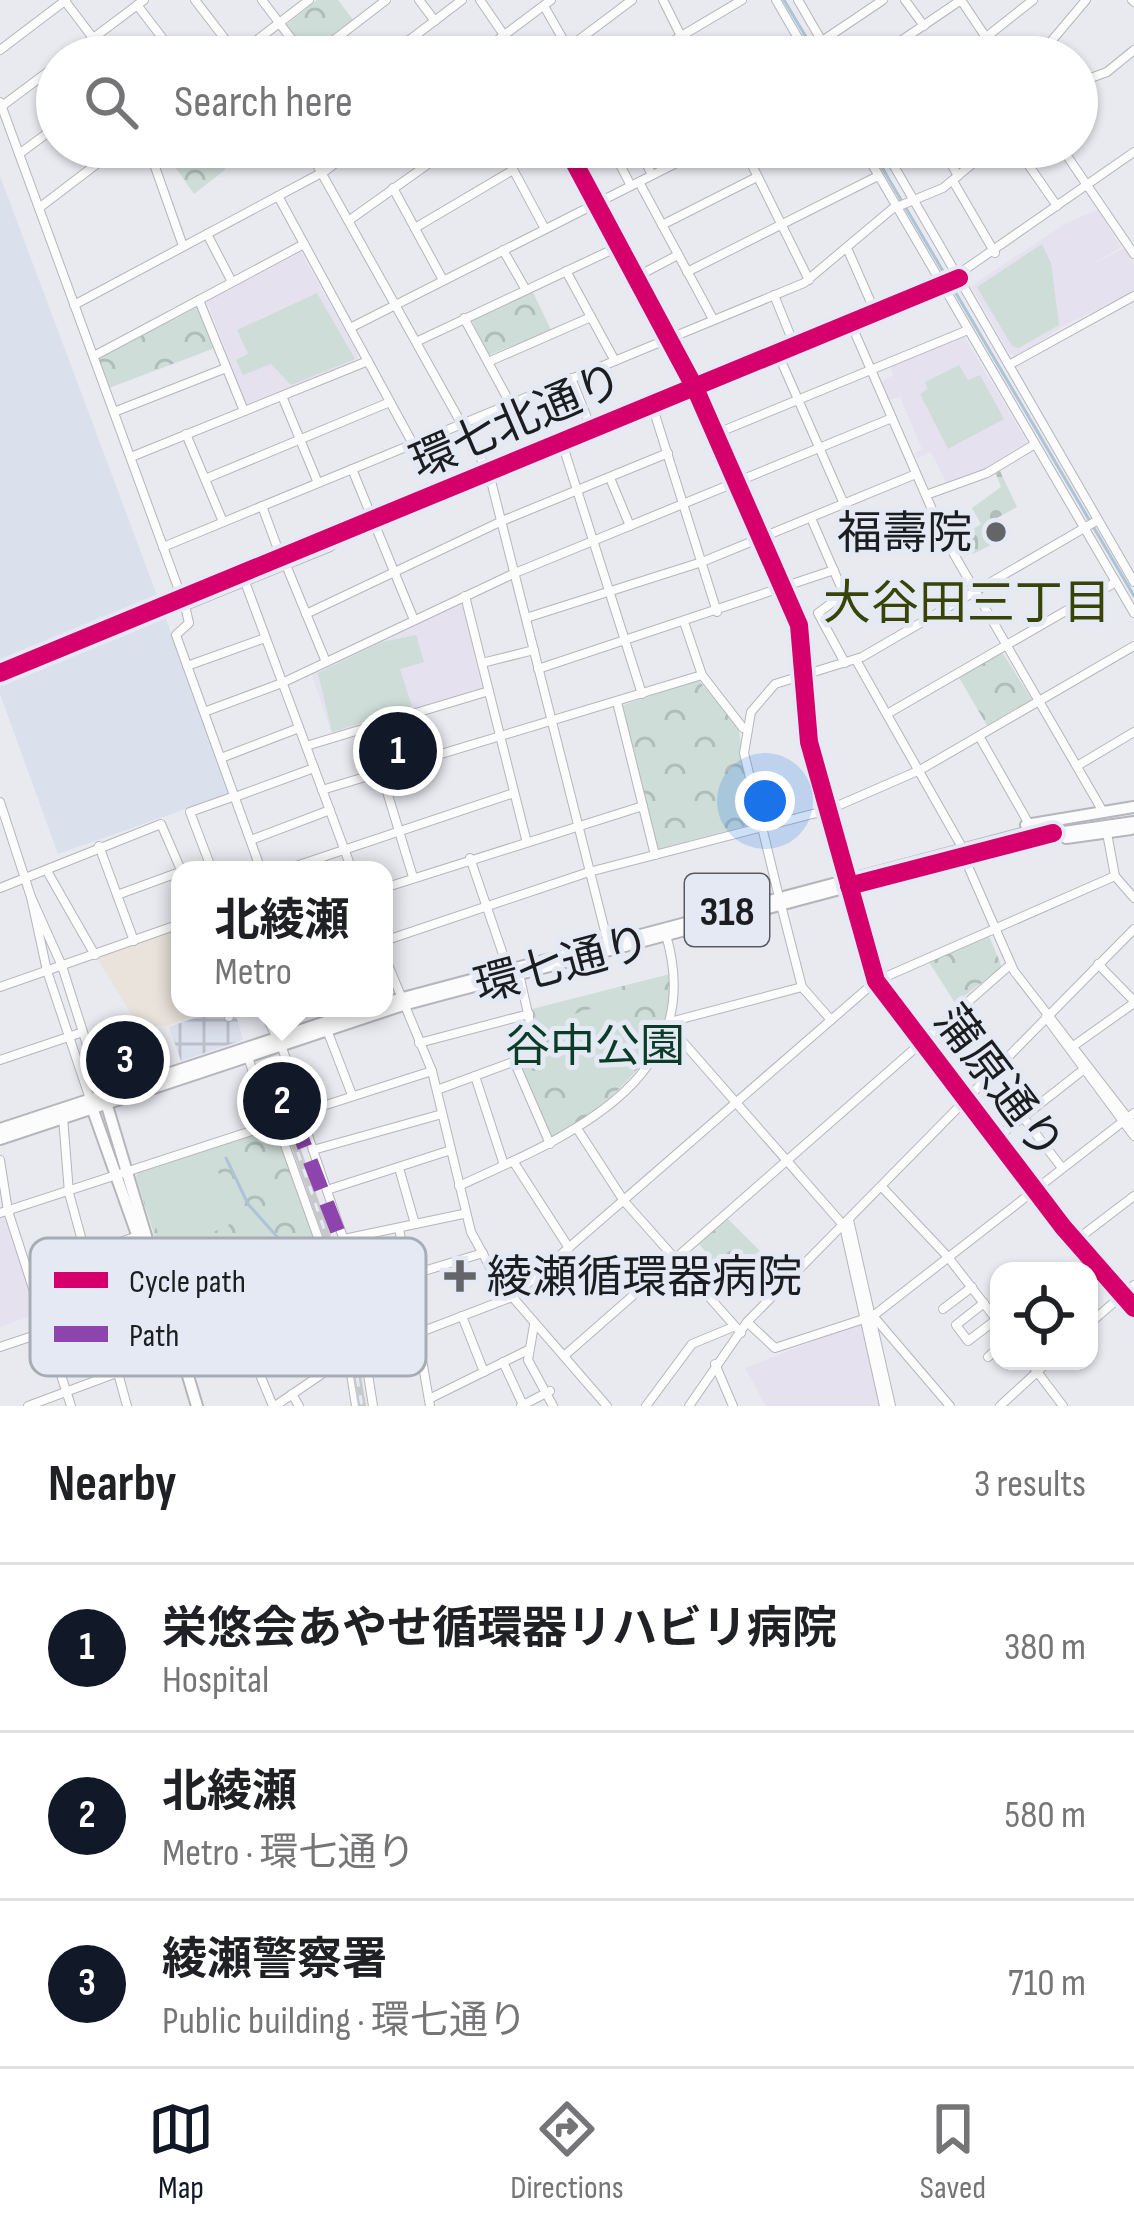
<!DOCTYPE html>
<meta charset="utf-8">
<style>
body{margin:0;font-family:"Sofia Sans Condensed","Noto Sans JP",sans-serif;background:#f6f6f6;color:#202124}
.controls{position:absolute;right:36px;bottom:36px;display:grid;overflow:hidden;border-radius:24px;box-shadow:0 3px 9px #0004}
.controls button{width:108px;height:108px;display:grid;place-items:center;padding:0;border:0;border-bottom:3px solid #e0e0e0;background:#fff;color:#202124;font:60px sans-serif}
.you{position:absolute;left:765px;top:801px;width:42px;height:42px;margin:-30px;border:9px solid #fff;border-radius:50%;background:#1a73e8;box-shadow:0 0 0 18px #1a73e833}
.badge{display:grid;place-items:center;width:78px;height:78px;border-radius:50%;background:#111827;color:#fff;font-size:39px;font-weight:700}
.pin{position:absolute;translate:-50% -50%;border:6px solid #fff;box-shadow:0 3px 12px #0006}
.popup{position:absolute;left:171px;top:861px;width:222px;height:156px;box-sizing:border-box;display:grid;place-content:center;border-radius:24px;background:#fff;filter:drop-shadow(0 3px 9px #0005);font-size:39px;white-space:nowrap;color:#757577}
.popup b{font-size:45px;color:#202124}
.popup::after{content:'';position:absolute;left:50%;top:100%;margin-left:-24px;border:24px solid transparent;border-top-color:#fff}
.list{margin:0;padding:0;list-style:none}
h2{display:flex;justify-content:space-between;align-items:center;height:156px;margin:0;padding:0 48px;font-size:51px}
h2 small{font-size:39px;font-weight:400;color:#757577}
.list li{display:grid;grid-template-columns:78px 1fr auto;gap:36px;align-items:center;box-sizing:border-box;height:168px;padding:0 48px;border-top:3px solid #e0e0e0}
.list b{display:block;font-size:45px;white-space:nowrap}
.list p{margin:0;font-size:39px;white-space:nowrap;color:#757577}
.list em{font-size:39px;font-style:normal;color:#757577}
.icon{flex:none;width:66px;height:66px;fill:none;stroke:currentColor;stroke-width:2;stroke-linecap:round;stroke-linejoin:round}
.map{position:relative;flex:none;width:1134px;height:1406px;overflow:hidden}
.search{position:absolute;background:#fff;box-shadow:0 3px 9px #0004;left:36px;right:36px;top:36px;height:132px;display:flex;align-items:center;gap:30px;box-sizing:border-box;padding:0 42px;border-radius:66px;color:#757577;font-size:45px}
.sheet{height:660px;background:#fff}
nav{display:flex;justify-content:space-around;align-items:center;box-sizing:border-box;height:168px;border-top:3px solid #e0e0e0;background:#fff;font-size:33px;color:#757577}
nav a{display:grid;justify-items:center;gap:6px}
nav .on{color:#111827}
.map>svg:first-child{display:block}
.commercial{fill:#e9e3db}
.industrial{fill:url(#industrial-grid)}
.education{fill:#e6e1ef}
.built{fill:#dbe0ed}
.cemetery{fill:url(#cemetery-stones)}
.park{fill:url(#park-crowns)}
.garden{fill:#ceddd7}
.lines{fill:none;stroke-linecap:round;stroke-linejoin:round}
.stream{stroke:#adc3d6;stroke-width:3}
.minor-tunnel{stroke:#bfc1c7;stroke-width:8;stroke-dasharray:8 4;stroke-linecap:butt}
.minor-casing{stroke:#b5b6bb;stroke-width:10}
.major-casing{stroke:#b5b6bb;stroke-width:14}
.minor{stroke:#fcfcfd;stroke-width:8}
.major{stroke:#fcfcfd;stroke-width:10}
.rail-casing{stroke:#c8c9cb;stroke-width:8}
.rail{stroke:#e4e9f3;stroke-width:3;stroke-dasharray:9;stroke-linecap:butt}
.quiet{stroke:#8e44ad;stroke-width:15;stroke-dasharray:30 15;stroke-linecap:butt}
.cycleway-casing{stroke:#e4e9f3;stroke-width:26}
.cycleway{stroke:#d6006c;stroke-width:18}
.poi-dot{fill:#636569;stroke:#e4e9f3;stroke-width:4.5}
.labels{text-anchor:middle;stroke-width:10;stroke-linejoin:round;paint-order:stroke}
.shield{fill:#e4e9f3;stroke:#585a60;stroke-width:3}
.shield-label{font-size:42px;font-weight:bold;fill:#1c1d21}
.street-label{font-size:45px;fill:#1c1d21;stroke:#e4e9f3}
.poi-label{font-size:45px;fill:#1c1d21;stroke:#e4e9f3;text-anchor:end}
.park-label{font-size:45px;fill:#0b3c28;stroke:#e4e9f3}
.neighbourhood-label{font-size:48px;fill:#384308;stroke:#e4e9f3}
.key{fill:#e4e9f3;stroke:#a8acb4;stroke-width:3}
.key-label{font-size:33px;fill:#1c1d21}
</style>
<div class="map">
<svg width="1134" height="1406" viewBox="0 0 1134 1406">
<defs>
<pattern id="industrial-grid" width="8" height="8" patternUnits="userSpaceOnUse" patternTransform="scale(3)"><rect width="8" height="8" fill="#dbe0ed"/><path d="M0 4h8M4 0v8" fill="none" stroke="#bbc0cb"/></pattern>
<pattern id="cemetery-stones" width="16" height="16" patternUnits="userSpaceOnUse" patternTransform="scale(3)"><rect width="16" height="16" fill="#ceddd7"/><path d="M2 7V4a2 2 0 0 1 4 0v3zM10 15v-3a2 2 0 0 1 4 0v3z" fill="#b0bdb8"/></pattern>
<pattern id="park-crowns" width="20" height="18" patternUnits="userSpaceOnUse" patternTransform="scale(3)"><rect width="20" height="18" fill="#ceddd7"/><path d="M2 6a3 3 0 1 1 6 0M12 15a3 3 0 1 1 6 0" fill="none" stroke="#b0bdb8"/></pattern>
</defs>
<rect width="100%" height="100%" fill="#e8eaf0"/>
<path class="commercial" d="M180,928V1008H216L166,1026L138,1025L97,958Z"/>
<path class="industrial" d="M223,1008H234L243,1040L181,1061L169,1027Z"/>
<g class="education">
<path d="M1098,210L1121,247L1086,268L1124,248L1134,263V292L1063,326L1018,356L1010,354L971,286L1068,222Z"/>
<path d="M301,252L358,354L357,361L246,405L207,301Z"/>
<path d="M964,336L1027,442L982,470L946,482L931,452L917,458L915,453L922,449L900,397L889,400L881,382L893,375L890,366Z"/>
<path d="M457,605L463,607L482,689L332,734L311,673Z"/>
<path d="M0,1216L5,1218L38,1313L0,1327Z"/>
<path d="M862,1322L881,1406H766L745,1368Z"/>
</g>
<path class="built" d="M0,176L231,793L58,854L0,694Z"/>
<path class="cemetery" d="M1000,471L1017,507L984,525L993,544L973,554L967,532L981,524L972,508L1001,487L996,474Z"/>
<g class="park">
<path d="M317,0H338L354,21L309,54L286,25Z"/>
<path d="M191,147L224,151L225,170L194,194L173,164Z"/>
<path d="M532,290L551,330L489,355L471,319Z"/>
<path d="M197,307L215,348L109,388L98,359Z"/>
<path d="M1002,652L1032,700L988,727L958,676Z"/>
<path d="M698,680L738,725L753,824L658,849L621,706Z"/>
<path d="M989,936L1002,967L955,1003L929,962Z"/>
<path d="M670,974C673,1035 641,1071 598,1108C583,1121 570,1133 551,1137L521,1066L544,1053L532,1009Z"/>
<path d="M275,1129L333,1291L187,1339L136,1177L139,1169Z"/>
<path d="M726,1217L767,1258L736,1285L697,1242Z"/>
</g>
<g class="garden">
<path d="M1042,244L1051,263L1059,325L1019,348L1012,346L977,287Z"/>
<path d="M317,293L355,359L291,385L271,364L243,375L236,360L248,354L237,330Z"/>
<path d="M959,365L968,380L980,375L1004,419L948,449L920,394L928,389L925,382Z"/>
<path d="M416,635L424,662L400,669L412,707L332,732L318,673L381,642Z"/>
<path d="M620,999C657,1039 618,1094 569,1089L553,1021Z"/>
<path d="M210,1149L233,1213L228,1227L163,1248L139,1176Z"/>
</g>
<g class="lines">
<g class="stream">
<path d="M784,0L818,57"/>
<path d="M870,147L1134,596"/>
<path d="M226,1158L248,1204L288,1249L310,1253L315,1269L308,1284"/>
</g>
<path class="minor-tunnel" d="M0,673L236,577"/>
<defs>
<g id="minor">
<path d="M195,0L238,56"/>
<path d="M262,0L305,57"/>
<path d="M419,0L435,21"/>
<path d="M480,0L519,57"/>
<path d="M663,0L681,36"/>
<path d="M776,0L809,57"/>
<path d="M798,0L831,57"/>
<path d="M905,0L924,26"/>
<path d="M961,0L999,57"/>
<path d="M1132,0L1134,2"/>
<path d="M65,1L93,38"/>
<path d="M137,5L177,57"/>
<path d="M544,6L573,57"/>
<path d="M822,41L883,0"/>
<path d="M568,48L632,0"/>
<path d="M0,50L66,0"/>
<path d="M68,57L144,0"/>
<path d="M149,57L166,44"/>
<path d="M235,57L309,0"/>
<path d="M312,57L386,0"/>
<path d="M387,57L462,0"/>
<path d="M475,57L551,0"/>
<path d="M646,57L742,0"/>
<path d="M762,57L798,38"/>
<path d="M877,57L961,0"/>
<path d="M961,57L1033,0"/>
<path d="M1038,57L1086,0"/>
<path d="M43,76L57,94"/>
<path d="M1077,83L1107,72L1134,50"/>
<path d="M0,102L180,593"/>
<path d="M2,106L57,65"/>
<path d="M148,147L183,246"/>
<path d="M307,147L489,473L609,947"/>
<path d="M501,147L545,229"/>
<path d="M566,147L695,388L799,625L809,742L876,981L1063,1227L1134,1308"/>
<path d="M611,147L631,186"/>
<path d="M638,147L652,175"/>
<path d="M743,147L809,280"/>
<path d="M862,147L1134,613"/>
<path d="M883,147L1134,582"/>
<path d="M942,147L958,176"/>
<path d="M1016,147L1057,206"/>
<path d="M1061,147L1134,254"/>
<path d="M19,154L57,126"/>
<path d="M572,157L590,147"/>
<path d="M891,161L913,147"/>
<path d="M953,181L995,253"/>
<path d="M639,182L713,319"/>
<path d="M393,188L443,280"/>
<path d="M278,196L413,444"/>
<path d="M39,208L119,147"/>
<path d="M351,219L452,147"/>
<path d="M662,225L757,177"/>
<path d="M415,228L513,170"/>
<path d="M207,234L232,282"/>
<path d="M847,248L876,314"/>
<path d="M503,250L526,290"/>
<path d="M566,271L615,361"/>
<path d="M687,272L878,176"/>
<path d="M957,275L1134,152"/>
<path d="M636,277L678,255"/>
<path d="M774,295L795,347"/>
<path d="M199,300L244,411"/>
<path d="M74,305L325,171L357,147"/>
<path d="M464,318L510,403"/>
<path d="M851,324L944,537L1102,810"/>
<path d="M350,328L708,147"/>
<path d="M418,341L620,246"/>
<path d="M778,354L844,504"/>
<path d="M94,356L304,244"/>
<path d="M488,362L591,317"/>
<path d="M1009,365L1134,296"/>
<path d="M571,378L592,430"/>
<path d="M282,396L318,483"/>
<path d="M652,405L717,612"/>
<path d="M114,412L226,368"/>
<path d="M186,434L223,522"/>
<path d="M715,434L968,330"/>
<path d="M562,443L642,694"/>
<path d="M131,457L368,361"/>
<path d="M352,469L414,620"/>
<path d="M610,478L630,526"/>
<path d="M205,479L390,402"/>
<path d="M926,495L987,473L1035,444"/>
<path d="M262,506L279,552"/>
<path d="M811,518L844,594L818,613L845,663"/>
<path d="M338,530H352L330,547L185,606L180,593Z"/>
<path d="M163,547L804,283L892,209L943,188L993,147"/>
<path d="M286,565L326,662"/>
<path d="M236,577L959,278"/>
<path d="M245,582L352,870"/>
<path d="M465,596L526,839"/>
<path d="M185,606L189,623L176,635L261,870"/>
<path d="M306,614L502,521L668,453"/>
<path d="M526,618L702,562L916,474"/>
<path d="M684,622L702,675L743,728"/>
<path d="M856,660L963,849"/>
<path d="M482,663L534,650"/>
<path d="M187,666L265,638"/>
<path d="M538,669L834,570"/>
<path d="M617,702L655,855"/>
<path d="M204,712L282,683L515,573L892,418"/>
<path d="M887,714L1116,582"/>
<path d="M404,717L417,761"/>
<path d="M979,736L1029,824"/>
<path d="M306,746L489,691"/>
<path d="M221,758L299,728"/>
<path d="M1077,766L1134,732"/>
<path d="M381,772L413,877"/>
<path d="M322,790L702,675"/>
<path d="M235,797L314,768"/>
<path d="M0,802L31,897"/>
<path d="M1107,833L1115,876L1134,898"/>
<path d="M251,840L330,810"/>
<path d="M99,846L134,941"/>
<path d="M964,857L1014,971L1134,1126"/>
<path d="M470,858L508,969"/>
<path d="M212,870L190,812L235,796"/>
<path d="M284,870L514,793"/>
<path d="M47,871L95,955"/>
<path d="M0,888L161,824L181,870"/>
<path d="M384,888L643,806"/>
<path d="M117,895L180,872"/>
<path d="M779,897L744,753L751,712L775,684L862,657L1098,520"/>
<path d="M781,905L802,987L831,1020"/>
<path d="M384,941L589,872L828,810L920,770L1134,646"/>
<path d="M384,955L432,1071L471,1232L496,1278L607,1406"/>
<path d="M1098,964L1134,1001"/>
<path d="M0,987L180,924"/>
<path d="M262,1008L277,1038"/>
<path d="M229,1017L231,1008"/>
<path d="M1046,1017L1134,1136"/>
<path d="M670,1022L802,987"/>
<path d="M669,1026L844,1226"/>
<path d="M327,1030L352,1095"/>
<path d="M419,1043L529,1014"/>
<path d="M281,1045L304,1110"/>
<path d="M1072,1047L1134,1003"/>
<path d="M0,1060L83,1032"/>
<path d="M514,1061L550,1144"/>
<path d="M475,1076L504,1165"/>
<path d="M437,1090L537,1053L519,974"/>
<path d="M90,1099L47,971L31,897L62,966L103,1095"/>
<path d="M300,1112L349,1255L373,1406"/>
<path d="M63,1117L69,1193L127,1406"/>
<path d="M1023,1117L1062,1168"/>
<path d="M276,1120L339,1296L356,1406"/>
<path d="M273,1122L432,1071"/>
<path d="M578,1130L624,1201L741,1333"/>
<path d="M995,1139L1083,1070"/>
<path d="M313,1150L442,1114"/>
<path d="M0,1160L8,1211L71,1406"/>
<path d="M513,1161L569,1248"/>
<path d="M399,1168L415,1224"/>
<path d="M459,1186C566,1137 709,1081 666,935"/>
<path d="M882,1187L948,1257L999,1323"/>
<path d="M327,1190L451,1150"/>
<path d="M0,1213L270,1125L248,1057"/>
<path d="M849,1220L891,1406"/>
<path d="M844,1226L884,1406"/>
<path d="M399,1228L430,1406"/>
<path d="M344,1239L463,1214"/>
<path d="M1075,1241L1134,1196"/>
<path d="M30,1272L141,1235"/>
<path d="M984,1303L956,1325L968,1341L997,1319"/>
<path d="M308,1305L335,1365"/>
<path d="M943,1309L972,1287"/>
<path d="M462,1316L484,1372"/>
<path d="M874,1317L950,1406"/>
<path d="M747,1322L775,1348L873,1316L1134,1113"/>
<path d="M1089,1324L1134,1285"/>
<path d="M534,1325L528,1360L553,1406"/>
<path d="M240,1327L273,1406"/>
<path d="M0,1347L51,1330"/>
<path d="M564,1356L1010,965"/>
<path d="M988,1357L999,1347"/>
<path d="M1029,1361L1063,1406"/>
<path d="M503,1362L523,1405"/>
<path d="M715,1364L733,1406"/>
<path d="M292,1394L299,1406"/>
<path d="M429,1399L528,1350"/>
<path d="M28,1406L240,1327L483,1253"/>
<path d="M275,1406L335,1365L512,1297L876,981L1115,876"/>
<path d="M521,1406L550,1391"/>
<path d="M646,1406L692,1344L733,1327"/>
<path d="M689,1406L747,1322L1134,929"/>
<path d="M1000,1406L1049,1361"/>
</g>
<g id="major">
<path d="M1026,825L1134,807"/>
<path d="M1066,838L1131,829"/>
<path d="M384,1003L1048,827"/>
<path d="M105,1099L197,1406"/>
<path d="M90,1102L156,1288"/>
<path d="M0,1129L368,1008"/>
<path d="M0,1139L403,1005L1043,835L1134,822"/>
</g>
</defs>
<use href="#minor" class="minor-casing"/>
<use href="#major" class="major-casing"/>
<use href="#minor" class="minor"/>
<use href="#major" class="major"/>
<defs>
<path id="rail" d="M280,1101L339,1272L362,1406"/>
</defs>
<use href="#rail" class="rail-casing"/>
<use href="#rail" class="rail"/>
<path class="quiet" d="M294,1119L341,1240"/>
<defs>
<g id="cycleway">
<path d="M566,147L695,388L799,625L809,742L876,981L1063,1227L1134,1308"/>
<path d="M0,673L959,278"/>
<path d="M849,886L1053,833"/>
</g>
</defs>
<use href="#cycleway" class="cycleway-casing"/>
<use href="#cycleway" class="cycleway"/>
</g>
<g class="poi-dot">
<circle cx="996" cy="532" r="12"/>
<path d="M454 1258h12v12h12v12h-12v12h-12v-12h-12v-12h12z"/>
</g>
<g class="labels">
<rect class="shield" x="685" y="874" width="84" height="72" rx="9"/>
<g class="shield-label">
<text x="727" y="925">318</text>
</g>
<g class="street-label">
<text transform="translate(516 420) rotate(-23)" y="16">環七北通り</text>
<text transform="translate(562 963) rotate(-15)" y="16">環七通り</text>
<text transform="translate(1000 1082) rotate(53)" y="16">蒲原通り</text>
</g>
<g class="poi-label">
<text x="972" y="548">福壽院</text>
<text x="487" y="1292" text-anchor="start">綾瀬循環器病院</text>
</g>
<g class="park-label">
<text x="595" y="1061">谷中公園</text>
</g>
<g class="neighbourhood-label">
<text x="967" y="619">大谷田三丁目</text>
</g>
</g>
<rect x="30" y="1238" width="396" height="138" rx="18" class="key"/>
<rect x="54" y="1272" width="54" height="16" fill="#d6006c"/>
<rect x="54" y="1326" width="54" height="16" fill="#8e44ad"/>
<g class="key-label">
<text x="129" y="1292">Cycle path</text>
<text x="129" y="1346">Path</text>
</g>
</svg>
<div class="controls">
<button><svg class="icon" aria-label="locate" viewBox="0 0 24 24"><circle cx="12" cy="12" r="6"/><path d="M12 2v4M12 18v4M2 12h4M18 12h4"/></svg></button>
</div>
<div class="you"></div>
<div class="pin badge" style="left:398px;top:751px">1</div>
<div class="pin badge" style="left:282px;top:1101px">2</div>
<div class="popup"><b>北綾瀬</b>Metro</div>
<div class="pin badge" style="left:125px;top:1060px">3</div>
<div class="search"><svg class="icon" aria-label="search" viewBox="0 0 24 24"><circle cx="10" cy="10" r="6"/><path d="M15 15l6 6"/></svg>Search here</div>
</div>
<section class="sheet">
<h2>Nearby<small>3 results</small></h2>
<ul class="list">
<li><span class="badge">1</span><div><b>栄悠会あやせ循環器リハビリ病院</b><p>Hospital</p></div><em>380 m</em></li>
<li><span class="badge">2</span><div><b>北綾瀬</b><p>Metro · 環七通り</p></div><em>580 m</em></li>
<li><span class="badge">3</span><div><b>綾瀬警察署</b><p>Public building · 環七通り</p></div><em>710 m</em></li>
</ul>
</section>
<nav>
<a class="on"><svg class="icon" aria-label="map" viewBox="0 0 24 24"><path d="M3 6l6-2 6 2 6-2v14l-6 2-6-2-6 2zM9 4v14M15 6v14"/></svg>Map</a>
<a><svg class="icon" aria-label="directions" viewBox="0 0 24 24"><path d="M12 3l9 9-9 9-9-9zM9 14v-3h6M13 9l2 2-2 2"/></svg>Directions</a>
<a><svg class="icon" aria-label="saved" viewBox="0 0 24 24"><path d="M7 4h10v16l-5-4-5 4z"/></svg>Saved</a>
</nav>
